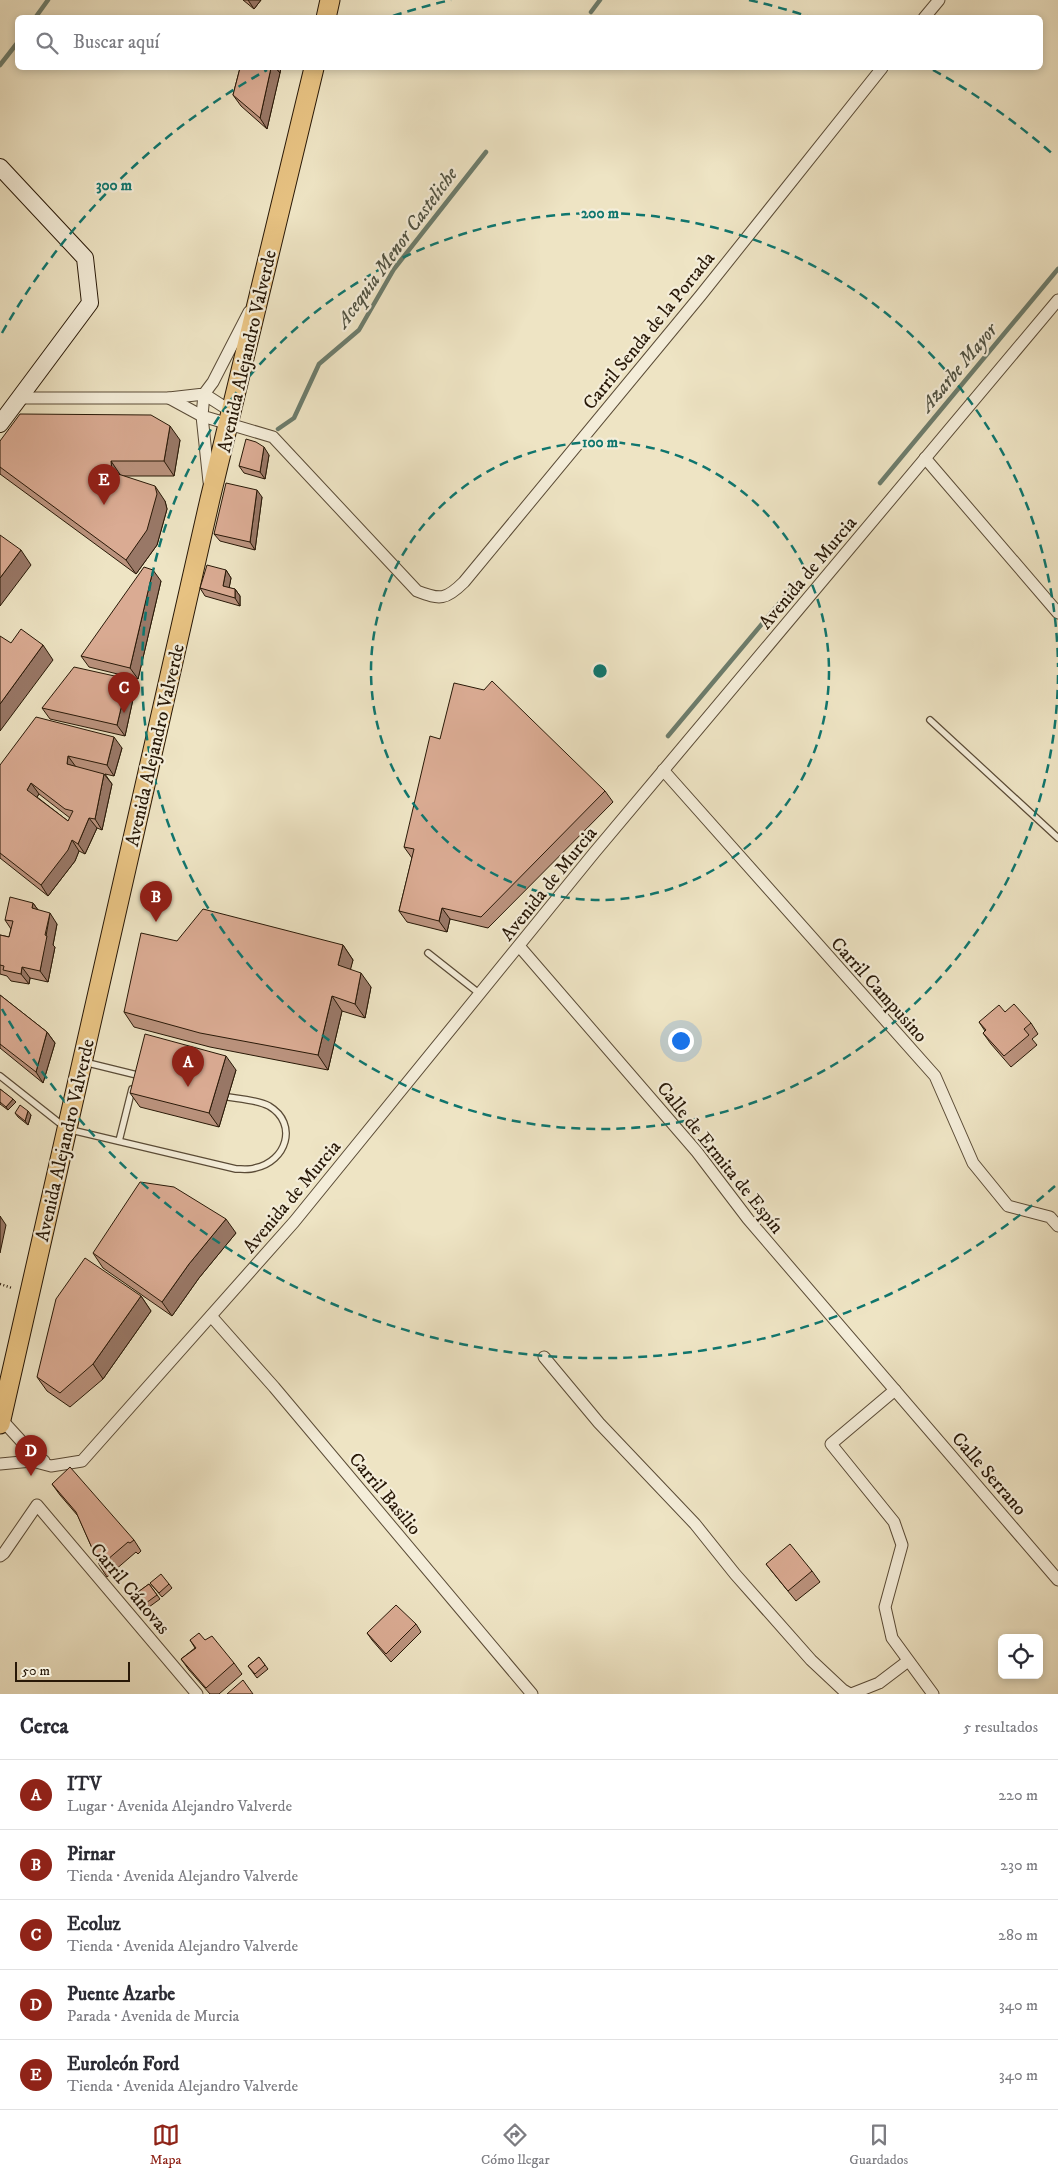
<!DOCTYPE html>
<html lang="es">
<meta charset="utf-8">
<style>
body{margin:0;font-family:"IM FELL DW Pica",serif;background:#f7f7f7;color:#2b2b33}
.controls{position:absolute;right:15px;bottom:15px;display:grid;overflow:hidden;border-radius:8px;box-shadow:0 2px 8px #0003}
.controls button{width:45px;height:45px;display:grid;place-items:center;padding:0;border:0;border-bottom:1px solid #e1e1e2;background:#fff;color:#2b2b33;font:25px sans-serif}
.scale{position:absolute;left:15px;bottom:12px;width:115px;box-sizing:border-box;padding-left:5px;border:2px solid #281807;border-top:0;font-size:14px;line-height:18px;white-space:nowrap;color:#281807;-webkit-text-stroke:4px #f4edd9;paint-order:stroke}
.you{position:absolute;left:680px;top:1040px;width:18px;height:18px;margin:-12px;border:4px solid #fff;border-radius:50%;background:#1a73e8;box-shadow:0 0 0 8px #1a73e833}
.badge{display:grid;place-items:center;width:32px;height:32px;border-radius:50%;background:#8f2418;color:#fff;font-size:16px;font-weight:700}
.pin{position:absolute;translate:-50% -41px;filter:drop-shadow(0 1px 2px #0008)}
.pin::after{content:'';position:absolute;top:26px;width:18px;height:15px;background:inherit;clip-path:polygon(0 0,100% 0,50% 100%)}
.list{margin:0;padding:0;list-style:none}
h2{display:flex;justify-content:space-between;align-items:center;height:65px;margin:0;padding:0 20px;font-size:21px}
h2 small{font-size:16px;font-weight:400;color:#7c7c81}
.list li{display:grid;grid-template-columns:32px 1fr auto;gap:15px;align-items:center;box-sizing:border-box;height:70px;padding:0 20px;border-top:1px solid #e1e1e2}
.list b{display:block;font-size:19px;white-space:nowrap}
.list p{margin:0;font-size:16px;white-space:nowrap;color:#7c7c81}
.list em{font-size:16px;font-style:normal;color:#7c7c81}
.icon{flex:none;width:28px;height:28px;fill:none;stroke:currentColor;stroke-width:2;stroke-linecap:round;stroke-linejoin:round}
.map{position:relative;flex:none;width:1058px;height:1694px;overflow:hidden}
.search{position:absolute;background:#fff;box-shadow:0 2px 8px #0003;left:15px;right:15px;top:15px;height:55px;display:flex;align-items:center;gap:12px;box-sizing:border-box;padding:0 18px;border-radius:8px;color:#7c7c81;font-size:19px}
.sheet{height:415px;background:#fff}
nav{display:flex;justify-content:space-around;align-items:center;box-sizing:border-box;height:70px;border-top:1px solid #e1e1e2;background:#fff;font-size:14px;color:#7c7c81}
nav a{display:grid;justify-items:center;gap:2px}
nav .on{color:#8f2418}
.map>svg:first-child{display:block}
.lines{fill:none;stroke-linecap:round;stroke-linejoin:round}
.stream{stroke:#6c7c6c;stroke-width:4.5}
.lane-casing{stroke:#5a4b36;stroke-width:8}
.street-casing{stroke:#5a4b36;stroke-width:13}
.secondary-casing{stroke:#281807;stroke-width:18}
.primary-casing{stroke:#281807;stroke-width:21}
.path{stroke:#281807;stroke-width:2.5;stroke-dasharray:1 2.5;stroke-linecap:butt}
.lane{stroke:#f4edd9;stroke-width:5.5}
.street{stroke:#f4edd9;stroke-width:11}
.secondary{stroke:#f4edd9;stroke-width:16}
.primary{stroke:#e7c282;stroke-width:19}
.wall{fill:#bb937e;stroke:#281807;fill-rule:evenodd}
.shaded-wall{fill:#997867;stroke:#281807}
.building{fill:#daab93;stroke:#281807;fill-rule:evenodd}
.ring{fill:none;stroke:#0f766e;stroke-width:2.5;stroke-dasharray:9 6}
.labels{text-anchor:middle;stroke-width:4.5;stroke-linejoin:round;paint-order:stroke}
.street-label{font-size:19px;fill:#281807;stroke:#f4edd9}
.water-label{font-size:20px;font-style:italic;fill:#505242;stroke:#f4edd9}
.centre{fill:#0f766e;stroke:#f4edd9;stroke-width:2.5}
.ring-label{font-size:15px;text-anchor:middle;font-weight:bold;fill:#0f766e;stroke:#f4edd9;stroke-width:4.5;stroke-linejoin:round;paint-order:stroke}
</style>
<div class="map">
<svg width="1058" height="1694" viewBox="0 0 1058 1694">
<rect width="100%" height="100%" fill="#eee4c4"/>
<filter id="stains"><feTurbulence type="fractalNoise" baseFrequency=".004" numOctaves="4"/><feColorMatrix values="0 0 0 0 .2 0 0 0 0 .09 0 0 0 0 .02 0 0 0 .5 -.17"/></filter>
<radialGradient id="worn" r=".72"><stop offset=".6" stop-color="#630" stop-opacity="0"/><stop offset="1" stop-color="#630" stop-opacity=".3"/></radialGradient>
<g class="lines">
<g class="stream">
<path d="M591,12L600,0"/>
<path d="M35,18L48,0"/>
<path d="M0,65L18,42"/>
<path d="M278,429L294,418L319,364L359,330L394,269L486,152"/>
<path d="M880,483L1058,269"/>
<path d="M668,736L797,582"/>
</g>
<defs>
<g id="lane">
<path d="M930,720L1058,838"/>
<path d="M428,953L480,994"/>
<path d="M84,1062L141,1076"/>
<path d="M0,1076L67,1129L236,1169C242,1169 250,1170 255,1168C286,1162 299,1124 269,1106C258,1100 241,1099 228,1097"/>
<path d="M119,1141L132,1089"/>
</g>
<g id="street">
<path d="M924,18L939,0"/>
<path d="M19,398H169L204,394L213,382L249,312"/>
<path d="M169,398L202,416L209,482"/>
<path d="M232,412L204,394L202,416L273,437L417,591C440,600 446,600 464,582L701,295L882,68"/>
<path d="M925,458L1058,613"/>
<path d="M663,770L935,1076L973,1163L1008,1206L1050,1217L1058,1226"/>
<path d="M519,946L697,1152L748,1219L1058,1580"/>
<path d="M211,1316L274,1387L532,1694"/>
<path d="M544,1357L599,1423L695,1524L735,1574L811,1660L843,1690L850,1694"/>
<path d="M895,1390L831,1444L894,1522L902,1545L885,1607L892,1638L933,1694"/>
<path d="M1,1419L33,1454L44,1461"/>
<path d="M0,1464L32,1461L51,1466L82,1461L294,1222L594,853L1058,300"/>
<path d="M0,1556L4,1553L37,1505L197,1694"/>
<path d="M851,1694L879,1683L908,1661"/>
</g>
<path id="secondary" d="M0,167L85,258L90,303L0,424"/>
<g id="primary">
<path d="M326,18L330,0"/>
<path d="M0,1424L210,499L314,68"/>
</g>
</defs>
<use href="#lane" class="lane-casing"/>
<use href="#street" class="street-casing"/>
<use href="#secondary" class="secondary-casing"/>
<use href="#primary" class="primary-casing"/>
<path class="path" d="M0,1284L12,1288"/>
<use href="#lane" class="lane"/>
<use href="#street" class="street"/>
<use href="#secondary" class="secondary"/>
<use href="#primary" class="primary"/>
</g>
<g class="wall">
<path d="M243,0H261L254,9Z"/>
<path d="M240,68H281L267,129L241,106L233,95Z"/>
<path d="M180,440L174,476H122L165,501L167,509L157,545L136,574L0,474V441Z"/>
<path d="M269,455L265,479L244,473L239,466Z"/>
<path d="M262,497L255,550L220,541L214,534Z"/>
<path d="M226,570L231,578L229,588L235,589L240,596V606L205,596L200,588Z"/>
<path d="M161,581L138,679L89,667L81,656Z"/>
<path d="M128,679L135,690L125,736L50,719L42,708Z"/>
<path d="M122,748L114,776L105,774L112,784L102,830L97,828L85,854L79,851L75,861L48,896L0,858V765ZM39,794L70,818L68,821L37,797Z"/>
<path d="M605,791L613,802L488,928L450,919L447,932L407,922L399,911L412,858L404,847Z"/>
<path d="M33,903L38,910L57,924L53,945L55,947L48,982L30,978L29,984L11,981L7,976L0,974V935L9,937L11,929L5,920Z"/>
<path d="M177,941L343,945L353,960L350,969L371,987L365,1018L342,1011L328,1070L210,1047L134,1027L124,1012Z"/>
<path d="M0,995L47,1032L55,1043L43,1083L0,1048Z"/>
<path d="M1005,1012L1031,1023L1038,1034L1032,1039L1037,1045L1011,1067L991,1044L983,1033L985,1031L979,1022Z"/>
<path d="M236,1070L219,1127L140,1107L130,1093Z"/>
<path d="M0,1089L16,1102L8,1110L0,1104Z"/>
<path d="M15,1113L31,1115L28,1125L18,1117Z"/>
<path d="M236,1233L199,1278L172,1316L103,1268L93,1253Z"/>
<path d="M141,1296L151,1311L103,1379L70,1407L47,1391L37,1377Z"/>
<path d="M52,1484L134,1540L141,1551L138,1554L136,1552L107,1577L100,1566L78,1516L60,1495Z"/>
<path d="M766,1564L812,1571L820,1582L796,1601L774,1574Z"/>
<path d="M150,1583L169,1584L172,1588L162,1597Z"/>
<path d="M149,1584L160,1599L149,1607L138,1592Z"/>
<path d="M416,1624L421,1632L391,1662L372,1640L367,1633Z"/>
<path d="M190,1640L234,1663L242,1674L219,1694H210L189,1670L181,1659L195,1648Z"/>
<path d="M259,1657L268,1669L257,1678L248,1666Z"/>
</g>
<g class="shaded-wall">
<path d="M248,0H261L254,9Z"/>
<path d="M271,68H276L280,73L267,129L260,118Z"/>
<path d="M276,68H281L280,73Z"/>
<path d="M170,426L180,440L174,476L164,461Z"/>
<path d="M264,447L269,455L265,479L260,472Z"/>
<path d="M111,461L121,476L112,472Z"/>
<path d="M155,486L165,501L167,509L157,545L136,574L126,560Z"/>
<path d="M257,490L262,497L255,550L250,542Z"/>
<path d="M21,550L31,565L0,606V578Z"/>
<path d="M153,570L161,581L138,679L130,668Z"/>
<path d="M226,570L231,578L228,594L223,586Z"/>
<path d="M235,589L240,596V606L235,598Z"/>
<path d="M43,645L53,660L0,731V704Z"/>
<path d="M128,679L135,690L125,736L117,725Z"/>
<path d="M114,737L122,748L114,776L107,765Z"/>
<path d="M68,756L76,767L67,764Z"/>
<path d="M104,774L112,784L102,830L95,819Z"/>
<path d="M31,783L39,794L34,801L27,790Z"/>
<path d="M89,818L97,828L85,854L78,844Z"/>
<path d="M72,840L79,851L75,861L48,896L41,885Z"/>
<path d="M33,903L41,914L32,908Z"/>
<path d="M442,908L450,919L447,932L439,921Z"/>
<path d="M50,913L57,924L53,945L55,947L48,982L40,971Z"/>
<path d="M343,945L353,960L348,979L338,965Z"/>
<path d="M22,967L30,978L29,984L21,974Z"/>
<path d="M361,973L371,987L365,1018L355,1004Z"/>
<path d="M332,996L342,1011L328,1070L318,1055Z"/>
<path d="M47,1032L55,1043L43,1083L36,1072Z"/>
<path d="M226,1056L236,1070L219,1127L209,1113Z"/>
<path d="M13,1099L16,1102L8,1110L6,1107Z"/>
<path d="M28,1111L31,1115L28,1125L25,1121Z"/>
<path d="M0,1216L6,1225L0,1253Z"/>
<path d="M226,1219L236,1233L199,1278L172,1316L162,1302L189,1264Z"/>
<path d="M141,1296L151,1311L103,1379L93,1364Z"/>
</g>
<g class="building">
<path d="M240,68H271L260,118L233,95Z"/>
<path d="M20,414L151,415L170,426L164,461H111L112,472L155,486L157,494L147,530L126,560L0,467V441Z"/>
<path d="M246,439L256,442L264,447L260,472L239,466Z"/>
<path d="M226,483L257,490L250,542L214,534Z"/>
<path d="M0,535L21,550L0,578Z"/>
<path d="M207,565L226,570L223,586L235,589V598L200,588Z"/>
<path d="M144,567L153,570L130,668L81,656Z"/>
<path d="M21,629L43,645L0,704V636L11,643Z"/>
<path d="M74,667L128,679L117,725L42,708Z"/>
<path d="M492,681L605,791L481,917L442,908L439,921L399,911L414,849L404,847L430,736L440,739L454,683L484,690Z"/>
<path d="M36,717L114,737L107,765L68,756L67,764L104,774L95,819L89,818L78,844L72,840L68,850L41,885L0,853V765ZM31,783L65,809L73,811L68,821L27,790Z"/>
<path d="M10,897L33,903L32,908L50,913L45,935L47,936L40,971L22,967L21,974L3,970L4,966L0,965V935L9,937L13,921L5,920Z"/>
<path d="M203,909L343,945L338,965L361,973L355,1004L332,996L318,1055L200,1033L124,1012L141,933L177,941Z"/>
<path d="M0,995L47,1032L36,1072L0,1044Z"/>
<path d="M1014,1004L1031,1023L1024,1029L1029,1035L1004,1056L983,1033L986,1030L979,1022L999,1005L1005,1012Z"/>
<path d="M145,1034L226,1056L209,1113L130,1093Z"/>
<path d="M0,1089L13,1099L6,1107L0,1102Z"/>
<path d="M20,1105L28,1111L25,1121L15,1113Z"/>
<path d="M140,1182L174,1187L226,1219L189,1264L162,1302L93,1253Z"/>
<path d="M85,1258L141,1296L93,1364L60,1393L37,1377L56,1299Z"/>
<path d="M70,1467L134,1540L130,1543L128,1542L100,1566L76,1512L52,1484Z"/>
<path d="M790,1544L812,1571L788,1591L766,1564Z"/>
<path d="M161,1574L169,1584L159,1593L150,1583Z"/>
<path d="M149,1584L157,1595L146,1603L138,1592Z"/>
<path d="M396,1605L416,1624L386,1654L367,1633Z"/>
<path d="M199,1633L205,1640L212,1636L234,1663L206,1688L181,1659L196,1648L190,1640Z"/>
<path d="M259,1657L265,1665L255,1674L248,1666Z"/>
<path d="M243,1680L253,1694H227Z"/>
</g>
<g class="ring">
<circle cx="600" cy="671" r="229"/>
<path d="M1058 675A458 458 0 1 1 1058 667"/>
<path d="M1055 1186A687 687 0 0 1 2 1009M2 333A687 687 0 0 1 267 70M393 16A687 687 0 0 1 451 0M749 0A687 687 0 0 1 807 16M933 70A687 687 0 0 1 1055 156"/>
</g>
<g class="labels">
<g class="street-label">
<text transform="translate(648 330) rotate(-51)" y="7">Carril Senda de la Portada</text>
<text transform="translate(246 351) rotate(-77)" y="7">Avenida Alejandro Valverde</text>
<text transform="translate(807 572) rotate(-50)" y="7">Avenida de Murcia</text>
<text transform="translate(154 745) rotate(-77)" y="7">Avenida Alejandro Valverde</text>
<text transform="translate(548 883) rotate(-51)" y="7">Avenida de Murcia</text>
<text transform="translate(880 989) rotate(48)" y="7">Carril Campusino</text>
<text transform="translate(64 1140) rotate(-77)" y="7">Avenida Alejandro Valverde</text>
<text transform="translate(721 1157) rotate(51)" y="7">Calle de Ermita de Espín</text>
<text transform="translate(291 1196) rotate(-50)" y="7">Avenida de Murcia</text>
<text transform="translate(990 1473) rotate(49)" y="7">Calle Serrano</text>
<text transform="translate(386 1493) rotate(50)" y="7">Carril Basilio</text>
<text transform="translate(131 1588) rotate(50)" y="7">Carril Cánovas</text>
</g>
<g class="water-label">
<text transform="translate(396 247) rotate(-54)" y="7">Acequia Menor Casteliche</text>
<text transform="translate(958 367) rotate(-50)" y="7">Azarbe Mayor</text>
</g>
</g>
<circle cx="600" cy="671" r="8" class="centre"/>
<g class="ring-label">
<text x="114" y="190">300 m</text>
<text x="600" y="218">200 m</text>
<text x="600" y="447">100 m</text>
</g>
<rect width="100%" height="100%" filter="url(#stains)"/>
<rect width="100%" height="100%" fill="url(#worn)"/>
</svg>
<div class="controls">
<button><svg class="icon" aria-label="locate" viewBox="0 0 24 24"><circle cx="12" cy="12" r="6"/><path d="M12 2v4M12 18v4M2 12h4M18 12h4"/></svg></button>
</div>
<div class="scale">50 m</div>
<div class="you"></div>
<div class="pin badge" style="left:188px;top:1087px">A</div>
<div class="pin badge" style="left:156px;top:922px">B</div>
<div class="pin badge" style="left:124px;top:713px">C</div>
<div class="pin badge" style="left:31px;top:1476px">D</div>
<div class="pin badge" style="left:104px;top:505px">E</div>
<div class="search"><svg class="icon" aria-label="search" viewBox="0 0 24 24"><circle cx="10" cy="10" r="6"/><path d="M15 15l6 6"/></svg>Buscar aquí</div>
</div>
<section class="sheet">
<h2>Cerca<small>5 resultados</small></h2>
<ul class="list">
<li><span class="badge">A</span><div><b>ITV</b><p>Lugar · Avenida Alejandro Valverde</p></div><em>220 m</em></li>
<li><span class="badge">B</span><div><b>Pirnar</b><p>Tienda · Avenida Alejandro Valverde</p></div><em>230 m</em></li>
<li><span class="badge">C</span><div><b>Ecoluz</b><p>Tienda · Avenida Alejandro Valverde</p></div><em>280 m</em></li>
<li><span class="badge">D</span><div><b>Puente Azarbe</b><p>Parada · Avenida de Murcia</p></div><em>340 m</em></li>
<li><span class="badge">E</span><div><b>Euroleón Ford</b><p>Tienda · Avenida Alejandro Valverde</p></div><em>340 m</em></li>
</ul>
</section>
<nav>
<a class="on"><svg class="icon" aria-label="map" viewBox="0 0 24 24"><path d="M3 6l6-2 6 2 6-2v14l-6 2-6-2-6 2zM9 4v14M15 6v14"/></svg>Mapa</a>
<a><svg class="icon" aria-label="directions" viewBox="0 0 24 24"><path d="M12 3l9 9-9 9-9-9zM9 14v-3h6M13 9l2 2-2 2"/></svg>Cómo llegar</a>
<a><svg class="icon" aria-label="saved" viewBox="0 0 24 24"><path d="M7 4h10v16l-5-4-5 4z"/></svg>Guardados</a>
</nav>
